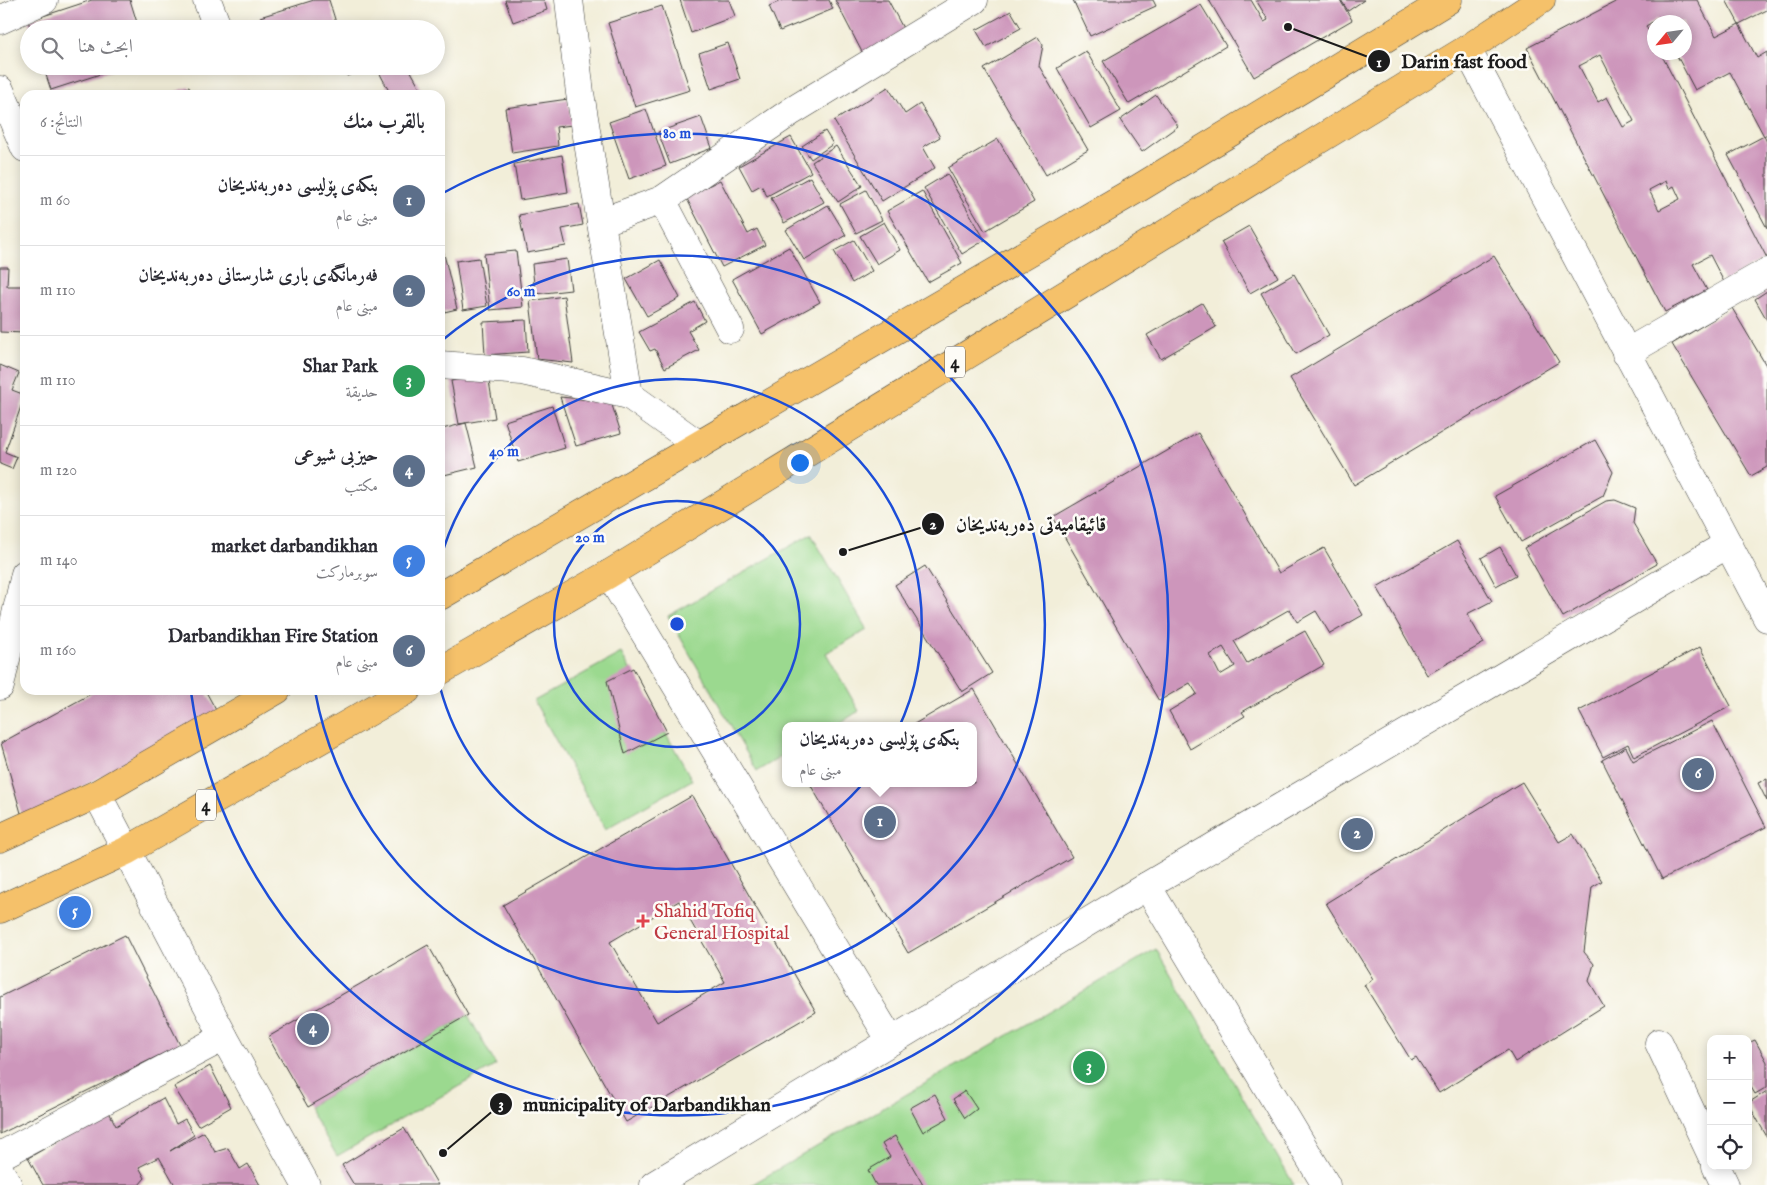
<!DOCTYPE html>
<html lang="ar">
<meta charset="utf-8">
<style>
body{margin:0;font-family:"IM FELL English",Amiri,serif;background:#f7f7f7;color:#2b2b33;direction:rtl}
.controls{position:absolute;right:15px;bottom:15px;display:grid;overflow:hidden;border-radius:10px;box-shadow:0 2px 12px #0003}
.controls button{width:45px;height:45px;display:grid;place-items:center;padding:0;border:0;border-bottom:1px solid #e1e1e2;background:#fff;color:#2b2b33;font:25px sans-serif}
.compass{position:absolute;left:1647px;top:15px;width:45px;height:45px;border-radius:50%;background:#fff;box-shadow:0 2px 12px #0003;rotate:241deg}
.you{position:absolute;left:799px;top:462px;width:18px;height:18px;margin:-12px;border:4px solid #fff;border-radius:50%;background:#1a73e8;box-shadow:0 0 0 8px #1a73e833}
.badge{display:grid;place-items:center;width:32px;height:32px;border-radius:50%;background:#b5179e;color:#fff;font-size:16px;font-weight:700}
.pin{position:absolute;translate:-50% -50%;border:2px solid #fff;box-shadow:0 1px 5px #0006}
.popup{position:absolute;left:782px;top:722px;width:195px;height:65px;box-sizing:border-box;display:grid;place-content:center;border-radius:10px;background:#fff;filter:drop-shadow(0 1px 4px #0005);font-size:16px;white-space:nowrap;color:#7c7c81}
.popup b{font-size:19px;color:#2b2b33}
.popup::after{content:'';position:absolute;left:50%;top:100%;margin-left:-10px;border:10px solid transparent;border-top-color:#fff}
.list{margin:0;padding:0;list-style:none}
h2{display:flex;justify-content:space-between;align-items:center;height:65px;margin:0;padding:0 20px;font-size:21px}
h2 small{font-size:16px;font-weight:400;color:#7c7c81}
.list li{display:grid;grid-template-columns:32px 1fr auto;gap:15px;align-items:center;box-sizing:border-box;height:90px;padding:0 20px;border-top:1px solid #e1e1e2}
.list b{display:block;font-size:19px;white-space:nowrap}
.list p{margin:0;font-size:16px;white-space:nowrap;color:#7c7c81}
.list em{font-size:16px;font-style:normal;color:#7c7c81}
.icon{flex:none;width:28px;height:28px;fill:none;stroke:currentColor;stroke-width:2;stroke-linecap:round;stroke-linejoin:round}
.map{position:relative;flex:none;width:1767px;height:1185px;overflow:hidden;direction:ltr}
.search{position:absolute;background:#fff;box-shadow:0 2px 12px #0003;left:20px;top:20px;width:425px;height:55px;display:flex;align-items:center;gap:12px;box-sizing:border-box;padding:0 18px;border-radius:28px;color:#7c7c81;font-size:19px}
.panel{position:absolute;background:#fff;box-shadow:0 2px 12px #0003;left:20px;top:90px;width:425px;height:605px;border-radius:15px;direction:rtl}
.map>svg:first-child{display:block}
.green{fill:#9bd98f;stroke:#5c7a56}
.building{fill:#cd96bb;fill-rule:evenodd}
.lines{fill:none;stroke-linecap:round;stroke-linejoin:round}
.minor-casing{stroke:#3c3c38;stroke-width:29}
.tertiary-casing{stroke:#3c3c38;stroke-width:29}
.trunk-casing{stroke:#3c3c38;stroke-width:29}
.minor{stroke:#fff;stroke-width:28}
.tertiary{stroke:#fff;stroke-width:28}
.trunk{stroke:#f5c16b;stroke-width:28}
.ring{fill:none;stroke:#1d4ed8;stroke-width:2.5}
.health-dot{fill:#e0444e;stroke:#fdfcf7;stroke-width:2}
.labels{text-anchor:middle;stroke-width:5;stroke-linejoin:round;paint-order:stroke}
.shield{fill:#fdfcf7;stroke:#605f5e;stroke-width:1}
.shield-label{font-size:18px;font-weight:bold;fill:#1c1c1c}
.health-label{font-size:19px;fill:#be3a42;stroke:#fdfcf7;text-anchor:start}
.centre{fill:#1d4ed8;stroke:#fdfcf7;stroke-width:2.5}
.ring-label{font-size:15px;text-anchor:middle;font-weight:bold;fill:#1d4ed8;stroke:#fdfcf7;stroke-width:5;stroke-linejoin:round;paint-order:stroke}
.leader{fill:none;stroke:#1c1c1c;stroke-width:2}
.callout-dot{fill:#1c1c1c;stroke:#fdfcf7;stroke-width:2}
.mark-label{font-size:15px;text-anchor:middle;font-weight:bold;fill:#fff}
.callout-label{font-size:20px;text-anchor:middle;font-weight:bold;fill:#1c1c1c;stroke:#fdfcf7;stroke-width:5;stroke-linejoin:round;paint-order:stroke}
</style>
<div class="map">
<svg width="1767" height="1185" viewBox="0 0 1767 1185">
<rect width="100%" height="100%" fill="#fdfcf7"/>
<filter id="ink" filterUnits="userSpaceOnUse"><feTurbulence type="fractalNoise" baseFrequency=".02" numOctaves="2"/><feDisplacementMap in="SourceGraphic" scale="10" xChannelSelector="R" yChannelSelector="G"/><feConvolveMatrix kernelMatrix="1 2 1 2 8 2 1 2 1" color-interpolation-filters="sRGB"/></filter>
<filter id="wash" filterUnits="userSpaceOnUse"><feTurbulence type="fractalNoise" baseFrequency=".0096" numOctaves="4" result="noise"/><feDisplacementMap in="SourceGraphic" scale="20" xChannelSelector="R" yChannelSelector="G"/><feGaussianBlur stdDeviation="1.12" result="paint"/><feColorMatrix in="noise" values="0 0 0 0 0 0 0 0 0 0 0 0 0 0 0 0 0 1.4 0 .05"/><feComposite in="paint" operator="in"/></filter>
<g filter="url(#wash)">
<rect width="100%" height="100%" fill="#f2eed9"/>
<g class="green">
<path d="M811,534L867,630L826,653L859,711L835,726H786V754L757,771L668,616Z"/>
<path d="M621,653L692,780L605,829L534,701Z"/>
<path d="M1156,949L1294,1185H751Z"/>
<path d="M468,1015L496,1065L337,1156L308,1107Z"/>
</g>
<g id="blocks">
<g class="building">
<path d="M92,0H130L139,29H31L28,21Z"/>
<path d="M314,0H329L338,29H264L260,17Z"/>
<path d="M505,0H544L547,10L513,22Z"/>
<path d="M680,0H729L735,16L691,33Z"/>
<path d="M783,0H829L833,9L780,31L769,6Z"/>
<path d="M835,0H888L905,32L863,54Z"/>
<path d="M1073,0H1153L1156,6L1090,36Z"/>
<path d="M1209,0H1251L1264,22L1268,20L1256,0H1340L1352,20L1254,77Z"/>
<path d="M1341,0H1364L1348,11Z"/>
<path d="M1619,0H1697L1716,36L1739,24L1757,58L1767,52V134L1764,136L1730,72L1695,90L1675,52H1684V22H1659L1657,19L1646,26L1654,42V52H1660L1767,258L1724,282L1710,255L1693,264L1707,290L1665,312L1527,48ZM1600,55L1634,121L1623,127L1607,97L1598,102L1579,66ZM1666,181L1669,189L1674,186L1680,199L1659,210L1649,190Z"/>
<path d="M1726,0H1767V10L1739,24Z"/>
<path d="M1201,5L1226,46L1129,104L1103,61Z"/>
<path d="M662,6L690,90L635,107L608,23Z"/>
<path d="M1011,11L1021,28L986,47L976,30Z"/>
<path d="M1038,37L1043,45L1039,66L1088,150L1046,175L984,69Z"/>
<path d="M728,43L740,79L711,89L699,53Z"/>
<path d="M1086,51L1121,111L1091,128L1057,68Z"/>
<path d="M43,66H122V67L51,90Z"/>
<path d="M344,66H372L347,76Z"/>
<path d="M384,66H408L424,95H391L378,70Z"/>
<path d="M189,87L192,95H165Z"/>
<path d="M888,87L905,114L920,104L940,137L923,147L935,168L882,201L834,121Z"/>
<path d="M1156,95L1178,126L1142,152L1120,120Z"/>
<path d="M568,99L572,125L556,127L558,146L512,153L505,108Z"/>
<path d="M646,109L666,166L629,179L609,122Z"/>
<path d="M701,117L712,148L670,164L658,132Z"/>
<path d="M825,131L833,144L811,159L802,146Z"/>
<path d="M1764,136L1767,142V228L1728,155Z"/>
<path d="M791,137L811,172L767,196L761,185L752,190L739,166Z"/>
<path d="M998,139L1034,202L985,231L948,168Z"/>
<path d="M836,146L862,186L838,202L812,162Z"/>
<path d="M562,155L568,192L520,200L514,164Z"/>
<path d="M947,174L985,240L962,254L924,188Z"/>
<path d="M810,177L824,202L784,223L771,198Z"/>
<path d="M720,180L748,234L757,229L765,245L722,267L686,197Z"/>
<path d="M866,190L882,220L856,233L840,204Z"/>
<path d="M922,191L962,263L928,282L887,211Z"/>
<path d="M579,204L583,225L562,229L566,246L527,253L519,215Z"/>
<path d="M828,205L846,235L804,260L786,230Z"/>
<path d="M884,222L900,250L877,264L860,236Z"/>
<path d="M1249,226L1278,277L1250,293L1221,242Z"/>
<path d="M440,237L457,309L440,313Z"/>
<path d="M854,240L872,271L852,283L834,251Z"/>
<path d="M789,247L820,302L762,334L732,279Z"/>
<path d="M516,251L523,307L490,310L484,254Z"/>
<path d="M1494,256L1559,362L1354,485L1290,378Z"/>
<path d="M479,258L487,306L463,310L456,261Z"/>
<path d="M567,259L571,290L535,294L532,264Z"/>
<path d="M660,260L680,298L647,316L626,279Z"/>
<path d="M0,267H8L7,286H25V333L0,332Z"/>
<path d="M1294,274L1329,335L1296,354L1261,293Z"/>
<path d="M1767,291V320L1755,299Z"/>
<path d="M564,296L573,363L537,359L530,301Z"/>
<path d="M695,302L705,321L688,331L699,350L665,368L655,349L650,351L639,332Z"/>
<path d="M1202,303L1216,327L1161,359L1147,335Z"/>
<path d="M1732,308L1767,367V467L1751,476L1672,344Z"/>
<path d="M526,320L528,352L485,355L483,322Z"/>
<path d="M0,365L19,373L12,390L25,395L5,452L17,457L12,469L0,464Z"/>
<path d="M488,375L495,418L459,424L451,381Z"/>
<path d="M560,397L611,402L621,433L576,446Z"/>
<path d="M552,406L565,448L518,462L505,421Z"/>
<path d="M440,423L442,429L466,423L477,467L440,476Z"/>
<path d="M1198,433L1279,573L1324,548L1363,615L1330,634L1316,611L1297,622L1290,609L1234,641L1247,663L1305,631L1324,665L1242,712L1245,716L1190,749L1169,711L1197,694L1190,683L1159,701L1053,517ZM1223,647L1235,666L1220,675L1210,655Z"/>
<path d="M1595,440L1613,472L1603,496L1521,542L1495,496Z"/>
<path d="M1615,500L1635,508L1633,523L1657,564L1563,617L1524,548L1606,501Z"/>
<path d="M1457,541L1492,601L1467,614L1484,643L1427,675L1377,587Z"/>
<path d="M1500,547L1516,575L1496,586L1481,558Z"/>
<path d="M925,566L992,673L962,692L895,585Z"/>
<path d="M1700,647L1731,706L1634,757L1628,744L1603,757L1579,711Z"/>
<path d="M633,668L667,732L625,754L607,681Z"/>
<path d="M974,689L1072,857L908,953L810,784L974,783V726H911Z"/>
<path d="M98,690H205L217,712L23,820L1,743Z"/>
<path d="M1712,721L1766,827L1662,879L1602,760L1626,747L1633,761Z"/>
<path d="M1767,779V801L1758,783Z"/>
<path d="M1522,782L1559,842L1573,834L1602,881L1592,887L1584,952L1594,964L1589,981L1604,1006L1515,1062L1508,1050L1439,1093L1416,1057L1411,1060L1364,985L1373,979L1326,903Z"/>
<path d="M692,796L816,1012L626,1122L503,905ZM679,901L725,982L657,1022L610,942Z"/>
<path d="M125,935L180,1045L0,1134V997Z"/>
<path d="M428,945L468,1015L308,1107L268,1037Z"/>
<path d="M1755,1040L1767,1062V1087L1755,1094L1748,1082V1043Z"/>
<path d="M210,1066L231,1107L198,1126L174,1087Z"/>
<path d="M965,1091L977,1109L965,1118L953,1099Z"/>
<path d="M1767,1091V1137L1748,1103Z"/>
<path d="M935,1094L948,1118L923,1132L910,1108Z"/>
<path d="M163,1098L176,1124L185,1119L194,1135L170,1151L204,1132L215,1152L228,1148L240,1169L248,1164L260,1185H175L159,1157L139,1167L145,1178L139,1185H43L28,1158L109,1112L116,1126Z"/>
<path d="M404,1128L438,1185H354L342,1165Z"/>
<path d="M895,1136L923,1185H876L868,1170L890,1157L882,1144Z"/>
</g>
</g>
</g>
<g filter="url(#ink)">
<use href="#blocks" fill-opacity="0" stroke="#3c3c38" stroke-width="1"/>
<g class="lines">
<defs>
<g id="minor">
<path d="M207,0L218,29"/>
<path d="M569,0L580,93L629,395"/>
<path d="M0,20L44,0"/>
<path d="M0,90L25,148"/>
<path d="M662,200L730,329"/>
<path d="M601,222L662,200L792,111L974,0"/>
<path d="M1626,353L1767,272"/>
<path d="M440,365L522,371L629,395L699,445"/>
<path d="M609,574L891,1041"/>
<path d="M0,686L25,574"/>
<path d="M97,794L224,1037L306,1185"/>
<path d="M1147,886L1326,1185"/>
<path d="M1659,1043L1711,1154"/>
<path d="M0,1156L224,1037"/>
<path d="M1716,1166L1725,1185"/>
<path d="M0,1171L8,1185"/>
<path d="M654,1185L1147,886L1728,544"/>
</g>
<path id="tertiary" d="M1467,49L1767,618"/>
<g id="trunk">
<path d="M440,596L1139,188L1448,0"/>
<path d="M440,671L609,574L1467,49L1541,0"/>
<path d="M0,838L97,794L277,690"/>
<path d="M0,909L126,851L407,690"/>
</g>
</defs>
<use href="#minor" class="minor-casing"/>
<use href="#tertiary" class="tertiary-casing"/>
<use href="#trunk" class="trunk-casing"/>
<use href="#minor" class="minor"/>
<use href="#tertiary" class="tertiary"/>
<use href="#trunk" class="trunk"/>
</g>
</g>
<g class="ring">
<circle cx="677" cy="624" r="123"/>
<path d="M440 561A245 245 0 1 1 440 687"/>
<path d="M440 342A368 368 0 1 1 315 691"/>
<path d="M443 193A491 491 0 1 1 191 692"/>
</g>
<path class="health-dot" d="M640.5 913.5h5v5h5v5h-5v5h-5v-5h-5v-5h5z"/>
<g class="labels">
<g class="shield">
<rect x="945" y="346.5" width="20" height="31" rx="4"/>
<rect x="196" y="789.5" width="20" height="31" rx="4"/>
</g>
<g class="shield-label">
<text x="955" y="368">4</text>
<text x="206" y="811">4</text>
</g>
<g class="health-label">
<text x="654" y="917">Shahid Tofiq<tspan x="654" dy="22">General Hospital</tspan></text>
</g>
</g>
<circle cx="677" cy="624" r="8" class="centre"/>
<g class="ring-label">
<text x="677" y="138">80 m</text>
<text x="521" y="296">60 m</text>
<text x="504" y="456">40 m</text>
<text x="590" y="542">20 m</text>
</g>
<path class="leader" d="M1288 27L1379 61M843 552L933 524M443 1153L501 1104"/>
<g class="callout-dot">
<circle cx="1288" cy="27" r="5"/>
<circle cx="843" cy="552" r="5"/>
<circle cx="443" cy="1153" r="5"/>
<circle cx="1379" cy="61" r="12"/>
<circle cx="933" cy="524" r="12"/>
<circle cx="501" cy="1104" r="12"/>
</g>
<g class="mark-label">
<text x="1379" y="67">1</text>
<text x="933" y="529">2</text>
<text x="501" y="1109">3</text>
</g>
<g class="callout-label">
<text x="1464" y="68">Darin fast food</text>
<text x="1031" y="531">قائیقامیەتی دەربەندیخان</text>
<text x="647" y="1111">municipality of Darbandikhan</text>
</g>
</svg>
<div class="controls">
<button>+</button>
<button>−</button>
<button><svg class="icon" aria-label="locate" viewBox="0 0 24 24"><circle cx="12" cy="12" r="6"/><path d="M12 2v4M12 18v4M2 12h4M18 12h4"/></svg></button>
</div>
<svg class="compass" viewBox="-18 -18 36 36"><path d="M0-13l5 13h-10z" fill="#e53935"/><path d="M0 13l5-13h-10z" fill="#7c7c81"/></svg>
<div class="you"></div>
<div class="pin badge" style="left:880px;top:822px;background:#5c6f8a">1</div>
<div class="popup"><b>بنکەی پۆلیسی دەربەندیخان</b>مبنى عام</div>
<div class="pin badge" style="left:1357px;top:834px;background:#5c6f8a">2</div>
<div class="pin badge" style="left:1089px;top:1067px;background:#2e9e5b">3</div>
<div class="pin badge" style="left:313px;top:1029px;background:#5c6f8a">4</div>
<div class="pin badge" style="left:75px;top:912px;background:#3f7fe0">5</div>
<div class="pin badge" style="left:1698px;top:774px;background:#5c6f8a">6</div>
<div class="search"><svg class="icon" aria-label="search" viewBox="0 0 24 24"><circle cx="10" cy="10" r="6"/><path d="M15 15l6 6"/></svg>ابحث هنا</div>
<section class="panel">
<h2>بالقرب منك<small>النتائج: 6</small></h2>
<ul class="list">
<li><span class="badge" style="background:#5c6f8a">1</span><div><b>بنکەی پۆلیسی دەربەندیخان</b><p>مبنى عام</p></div><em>60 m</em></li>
<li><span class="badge" style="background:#5c6f8a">2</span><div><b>فەرمانگەی باری شارستانی دەربەندیخان</b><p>مبنى عام</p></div><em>110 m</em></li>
<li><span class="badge" style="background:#2e9e5b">3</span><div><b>Shar Park</b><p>حديقة</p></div><em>110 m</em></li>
<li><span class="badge" style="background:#5c6f8a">4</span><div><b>حیزبی شیوعی</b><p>مكتب</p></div><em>120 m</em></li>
<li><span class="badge" style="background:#3f7fe0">5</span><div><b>market darbandikhan</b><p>سوبرماركت</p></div><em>140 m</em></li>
<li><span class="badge" style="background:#5c6f8a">6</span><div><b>Darbandikhan Fire Station</b><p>مبنى عام</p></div><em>160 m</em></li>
</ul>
</section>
</div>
